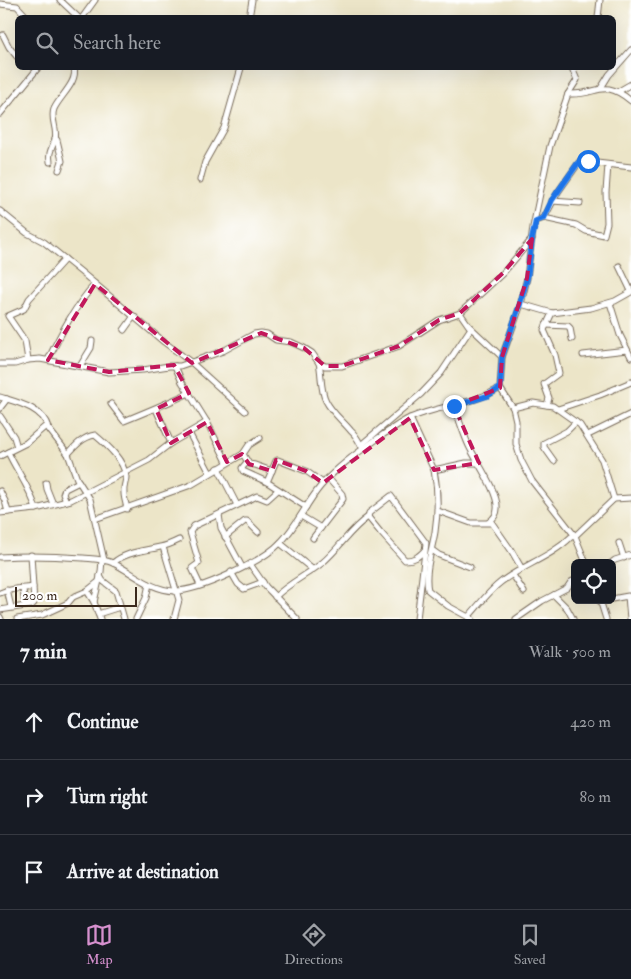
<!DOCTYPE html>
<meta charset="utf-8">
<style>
body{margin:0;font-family:"IM FELL Double Pica",serif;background:#242831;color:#f1f3f6}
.controls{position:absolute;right:15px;bottom:15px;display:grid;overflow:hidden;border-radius:8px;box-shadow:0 5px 20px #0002}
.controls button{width:45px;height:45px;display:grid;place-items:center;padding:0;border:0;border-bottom:1px solid #363941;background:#171b24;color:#f1f3f6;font:25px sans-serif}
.scale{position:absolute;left:15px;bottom:12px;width:122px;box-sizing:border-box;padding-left:5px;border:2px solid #3b2a1e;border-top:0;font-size:14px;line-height:18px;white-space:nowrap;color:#3b2a1e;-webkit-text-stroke:4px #fff;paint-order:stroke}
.stop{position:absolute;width:15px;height:15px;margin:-11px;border:4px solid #1a73e8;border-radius:50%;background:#fff}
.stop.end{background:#1a73e8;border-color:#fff;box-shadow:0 1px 5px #0008}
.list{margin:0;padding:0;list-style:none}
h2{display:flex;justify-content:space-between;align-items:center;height:65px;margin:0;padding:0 20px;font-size:21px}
h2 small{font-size:16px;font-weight:400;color:#9ea1a6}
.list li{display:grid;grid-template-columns:32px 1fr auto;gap:15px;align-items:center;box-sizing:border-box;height:75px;padding:0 20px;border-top:1px solid #363941}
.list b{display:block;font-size:19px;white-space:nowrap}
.list em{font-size:16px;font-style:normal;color:#9ea1a6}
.icon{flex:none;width:28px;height:28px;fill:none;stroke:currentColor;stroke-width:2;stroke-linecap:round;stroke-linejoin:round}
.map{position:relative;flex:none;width:631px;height:619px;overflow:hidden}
.search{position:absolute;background:#171b24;box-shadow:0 5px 20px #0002;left:15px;right:15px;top:15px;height:55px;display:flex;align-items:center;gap:12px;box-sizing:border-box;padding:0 18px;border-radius:8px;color:#9ea1a6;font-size:19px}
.sheet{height:290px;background:#171b24}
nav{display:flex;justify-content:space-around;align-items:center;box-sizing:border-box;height:70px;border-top:1px solid #363941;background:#171b24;font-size:14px;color:#9ea1a6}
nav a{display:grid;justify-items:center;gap:2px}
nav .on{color:#d690ce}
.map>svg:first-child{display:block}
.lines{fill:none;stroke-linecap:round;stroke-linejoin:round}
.minor-casing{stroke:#796b5a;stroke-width:7}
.minor{stroke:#fff;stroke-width:5}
.route{stroke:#1a73e8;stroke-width:6}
.marked{fill:none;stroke:#c2185b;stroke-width:4;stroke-dasharray:10 6;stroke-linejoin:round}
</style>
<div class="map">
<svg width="631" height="619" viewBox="0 0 631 619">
<rect width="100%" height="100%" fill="#fff"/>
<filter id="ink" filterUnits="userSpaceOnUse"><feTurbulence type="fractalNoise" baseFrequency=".02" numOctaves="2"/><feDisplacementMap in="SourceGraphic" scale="10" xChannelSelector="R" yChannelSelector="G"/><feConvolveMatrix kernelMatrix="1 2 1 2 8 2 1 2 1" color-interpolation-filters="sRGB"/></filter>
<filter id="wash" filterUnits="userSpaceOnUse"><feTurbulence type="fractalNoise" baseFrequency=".0096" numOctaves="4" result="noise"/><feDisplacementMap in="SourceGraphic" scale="20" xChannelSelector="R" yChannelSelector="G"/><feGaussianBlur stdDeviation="1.12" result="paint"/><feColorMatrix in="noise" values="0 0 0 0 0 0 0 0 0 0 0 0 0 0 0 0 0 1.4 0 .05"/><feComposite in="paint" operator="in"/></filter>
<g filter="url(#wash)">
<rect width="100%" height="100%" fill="#ece5c8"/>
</g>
<g filter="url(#ink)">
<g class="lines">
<defs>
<g id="minor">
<path d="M60,0L79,18"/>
<path d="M0,4L17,6L28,18"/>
<path d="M82,18L95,0"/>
<path d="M249,18L252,0"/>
<path d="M598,18L600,0"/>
<path d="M3,35L9,47L18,58"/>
<path d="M601,88L609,75L631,50"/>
<path d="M619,91L631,84"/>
<path d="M568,94L577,80L572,68"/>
<path d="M0,114L38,68"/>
<path d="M55,139L57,140L62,161L59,170"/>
<path d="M50,162C48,153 52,148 55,140C58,129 50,119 54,109C60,96 78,82 74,68"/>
<path d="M200,180L205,162L224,128L241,68"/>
<path d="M552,201L580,203"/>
<path d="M0,211L27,233L44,242L81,272L164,342L192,363L245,411"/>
<path d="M544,218L558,192L580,161L631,167"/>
<path d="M536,221L544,218L576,225L586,231L604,235L607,223L606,192L608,165"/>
<path d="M619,266L631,291"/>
<path d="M610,303L620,335L631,357"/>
<path d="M521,304L552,313L591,308L615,301L631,292"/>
<path d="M460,313L469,326L502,357"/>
<path d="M546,325L568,326L570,328L572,339"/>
<path d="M124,330L134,316"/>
<path d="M583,355L627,350"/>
<path d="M28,360L25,341L8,316L24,309L29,299L65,259"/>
<path d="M48,360C61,333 75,306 95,284"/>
<path d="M319,363C322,375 320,390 326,401C332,413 343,421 351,431C356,435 359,442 362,447"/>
<path d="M0,364H15L28,360L40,359L109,372L143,370L169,366H180L223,351L254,334L261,333L267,334L276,340L291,342L304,348L312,353L319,363L325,366H342L399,346L439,320L460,313L503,273L532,239"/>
<path d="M80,366L91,348L92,341"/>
<path d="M175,366L182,382L207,422L227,462"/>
<path d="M500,388L513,408L516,421V444L521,460L532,481L575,536L586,563"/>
<path d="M0,397C16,402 44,408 48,428L68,454L77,479L90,499L104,560"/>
<path d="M111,404L124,421C146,412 168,403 189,393"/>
<path d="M547,405L549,398L544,384L559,373L555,355L544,330L552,313"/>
<path d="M454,406C459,419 463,433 469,446C476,461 499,493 497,509C497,514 493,519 489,522"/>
<path d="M0,408L7,399"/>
<path d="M513,408L533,403L553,406L580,425L602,460L614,499"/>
<path d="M156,409L171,443"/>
<path d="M558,409L600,395L631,382"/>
<path d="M0,416L14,437L17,447"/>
<path d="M410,418L434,470C438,490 438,512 435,532C432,550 424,572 428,590L448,606L472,619"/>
<path d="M189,433L210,473"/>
<path d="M586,434L588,435L631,414"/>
<path d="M361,445L421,394L441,373L471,328"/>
<path d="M8,452C17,472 30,487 36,509"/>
<path d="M68,454C76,445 83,437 95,435C107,445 124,460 126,477C126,482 123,487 124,493C124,498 126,503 127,509"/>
<path d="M243,454L249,464L255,465L272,471"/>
<path d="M0,456L26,443L47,425"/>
<path d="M554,461L544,447V443L567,431L576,422"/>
<path d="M247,462L242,468L243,471L267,482L306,507"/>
<path d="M218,468L237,505"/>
<path d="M434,470L466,463H479"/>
<path d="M267,482L276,461L278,460L306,471L323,483"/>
<path d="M46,483L47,489L53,504"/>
<path d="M0,491L5,501L8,512"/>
<path d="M66,501L63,494L65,489L79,482"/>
<path d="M438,511L471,523H492L511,550L522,569"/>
<path d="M0,513L36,509L71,500L149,460L171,443L207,422"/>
<path d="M219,515L221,528L242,567"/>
<path d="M301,516L321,528"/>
<path d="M368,517L381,533L405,560C414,560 418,557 424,551"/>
<path d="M95,519L191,485L243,454L249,445L260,438"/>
<path d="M225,537L245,521H247L258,532"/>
<path d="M313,538L343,499L342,494L328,478"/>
<path d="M280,543L312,569"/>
<path d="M619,543L624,558"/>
<path d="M163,547L179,600L174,619"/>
<path d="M432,550L439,555L470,567"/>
<path d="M0,557C28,555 55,556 83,558C93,559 104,559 113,563C134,573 150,590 175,591C200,591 263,561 280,543C297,526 305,505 320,487C337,466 363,449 384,434C392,429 401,422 410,418C440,405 472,405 500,388L502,357L521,304L527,278L533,227L550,146L568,94C598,96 602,77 631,101"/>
<path d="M113,563C125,552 144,551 160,547C166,546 173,543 179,540"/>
<path d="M611,563L615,560L631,555"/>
<path d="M250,564L266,587L297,619"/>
<path d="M231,572L238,584L244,589L263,582"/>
<path d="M513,575L524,592"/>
<path d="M100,576L103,581L116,591L124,619"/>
<path d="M200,585L192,568L199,563L190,532L194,526L257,496L267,500L278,490"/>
<path d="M23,589L25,606"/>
<path d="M7,590L11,607"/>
<path d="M87,591L94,602L100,619"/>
<path d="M0,593C12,588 21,589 33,587"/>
<path d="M554,595L567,608L573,619"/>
<path d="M275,597C289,583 307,575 322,563C339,549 350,529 368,517L369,513L391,496L426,543L417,619"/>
<path d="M612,599L628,596L630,619"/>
<path d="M600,600L606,619"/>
<path d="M94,602L101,572L102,560"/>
<path d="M601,602L609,600"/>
<path d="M0,610L32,605L34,603L31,555"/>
<path d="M98,614L120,607"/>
<path d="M469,616C479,605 489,591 501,582C523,565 551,557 571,537L575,536L614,499L631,498"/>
<path d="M0,617L1,619"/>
<path d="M17,619L42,615L68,603L73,597L87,591L97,583"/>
<path d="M136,619L146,598L149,584"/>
<path d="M516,619L542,601L567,588L571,582L575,580"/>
</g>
</defs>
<use href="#minor" class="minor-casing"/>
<use href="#minor" class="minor"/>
</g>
</g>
<g class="lines" filter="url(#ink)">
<path class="route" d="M454,406L487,396L500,388L502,357L520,304L527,278L532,239L536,221L544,218L552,200L578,163L580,161H588"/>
</g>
<path class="marked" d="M532,239L527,278L502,357L500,388L454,406L479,463L434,470L410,418L323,483L306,471L276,460L272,471L249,464L242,454L227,462L207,422L171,443L156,409L189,393L174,365L109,372L48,360L95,284L192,363L261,333L304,348L325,366H342L399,346L439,320L460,313L503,273Z"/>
</svg>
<div class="controls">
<button><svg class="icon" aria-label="locate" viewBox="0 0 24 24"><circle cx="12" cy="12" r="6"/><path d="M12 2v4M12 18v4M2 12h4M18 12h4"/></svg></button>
</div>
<div class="scale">200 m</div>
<div class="stop" style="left:588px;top:161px"></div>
<div class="stop end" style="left:454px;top:406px"></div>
<div class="search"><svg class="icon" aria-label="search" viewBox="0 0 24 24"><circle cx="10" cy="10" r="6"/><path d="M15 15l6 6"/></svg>Search here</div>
</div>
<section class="sheet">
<h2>7 min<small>Walk · 500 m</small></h2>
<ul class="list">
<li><svg class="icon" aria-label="ahead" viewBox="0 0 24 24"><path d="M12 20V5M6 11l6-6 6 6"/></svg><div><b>Continue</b></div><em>420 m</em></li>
<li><svg class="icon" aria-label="right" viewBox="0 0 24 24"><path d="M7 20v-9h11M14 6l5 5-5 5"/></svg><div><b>Turn right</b></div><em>80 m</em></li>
<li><svg class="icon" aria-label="arrive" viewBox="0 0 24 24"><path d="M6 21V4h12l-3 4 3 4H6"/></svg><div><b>Arrive at destination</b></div></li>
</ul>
</section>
<nav>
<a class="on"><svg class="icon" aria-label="map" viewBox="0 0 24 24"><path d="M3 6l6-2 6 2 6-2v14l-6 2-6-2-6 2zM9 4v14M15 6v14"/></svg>Map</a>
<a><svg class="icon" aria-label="directions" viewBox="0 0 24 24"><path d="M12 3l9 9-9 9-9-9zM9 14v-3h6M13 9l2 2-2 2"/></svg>Directions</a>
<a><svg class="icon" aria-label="saved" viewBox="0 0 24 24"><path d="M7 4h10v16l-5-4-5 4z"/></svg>Saved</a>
</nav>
